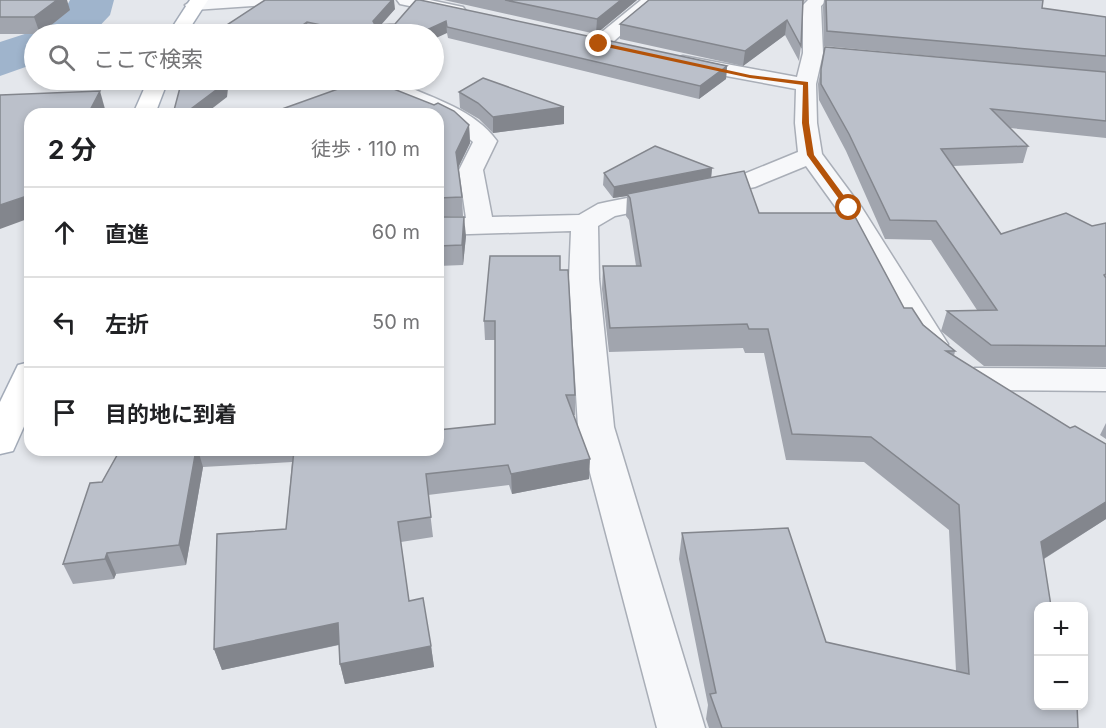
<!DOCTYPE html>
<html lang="ja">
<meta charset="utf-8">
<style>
body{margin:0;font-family:Inter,"Noto Sans JP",sans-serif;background:#f2f2f2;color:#202124}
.controls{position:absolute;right:18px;bottom:18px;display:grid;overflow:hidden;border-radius:12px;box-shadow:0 3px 9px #0003}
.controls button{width:54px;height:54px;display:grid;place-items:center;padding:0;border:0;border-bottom:2px solid #e0e0e0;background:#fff;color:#202124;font:30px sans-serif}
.stop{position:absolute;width:18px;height:18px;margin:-14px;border:4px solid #b45309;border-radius:50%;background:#fff}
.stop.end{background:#b45309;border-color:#fff;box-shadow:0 2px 6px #0008}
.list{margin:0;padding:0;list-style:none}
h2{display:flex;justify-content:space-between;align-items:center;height:78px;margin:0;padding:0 24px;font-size:26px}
h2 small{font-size:20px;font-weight:400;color:#757577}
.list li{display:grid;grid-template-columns:39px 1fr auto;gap:18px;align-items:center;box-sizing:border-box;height:90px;padding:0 24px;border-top:2px solid #e0e0e0}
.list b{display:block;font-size:22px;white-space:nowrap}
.list em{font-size:20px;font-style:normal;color:#757577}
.icon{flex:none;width:33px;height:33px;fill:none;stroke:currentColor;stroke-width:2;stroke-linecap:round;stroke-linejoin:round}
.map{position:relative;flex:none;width:1106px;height:728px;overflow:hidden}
.search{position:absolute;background:#fff;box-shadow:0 3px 9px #0003;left:24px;top:24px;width:420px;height:66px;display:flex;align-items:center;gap:15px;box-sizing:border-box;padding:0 21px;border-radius:33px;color:#757577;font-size:22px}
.panel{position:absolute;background:#fff;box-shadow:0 3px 9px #0003;left:24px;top:108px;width:420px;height:348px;border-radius:18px}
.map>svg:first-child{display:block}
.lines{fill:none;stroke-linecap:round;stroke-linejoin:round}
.river{fill:#9fb4cc;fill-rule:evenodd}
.minor-casing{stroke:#a9aeb7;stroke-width:3}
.major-casing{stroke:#a3abb8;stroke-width:3}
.minor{fill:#f7f8fa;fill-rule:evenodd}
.major{fill:#fff;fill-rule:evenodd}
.wall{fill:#a1a5ae}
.shaded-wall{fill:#83868d}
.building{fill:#bbc0ca;stroke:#83868d;stroke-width:1.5}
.route{fill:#b45309}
</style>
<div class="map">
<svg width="1106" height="728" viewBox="0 0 1106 728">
<rect width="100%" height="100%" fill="#e4e7ec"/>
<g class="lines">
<path class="river" d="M70,0H114L110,15L92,34H34V64L0,76V42L34,31L41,33C49,20 64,14 70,0Z"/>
<defs>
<g id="minor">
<path d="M193,0H277L274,4L268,5L194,10L188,9L185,5Z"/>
<path d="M397,0H430L463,7L466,11L463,15L457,16L400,4Z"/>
<path d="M641,0H661L606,48H592L589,44L592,40Z"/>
<path d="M808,0H827L821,6L823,53L816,84L817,123L822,154L862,208L948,344L943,351L932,354L921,351L837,209L806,166L755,187L615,216L598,226L599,279L614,427L705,728H657L578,427L569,279L571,231L438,235V219L466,218L459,170L473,142L456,127L438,117V114H433C419,108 388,98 380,86L383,80H403L402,84C434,99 475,110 497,141L483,170L492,217L579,215L598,204L607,202L739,176L798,152L795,123L796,89L683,68L676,66L673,62L676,58L683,56L797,77L803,53V5Z"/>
<path d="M975,368L1106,369V391L975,390L963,386L958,379L963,372Z"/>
</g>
<g id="major">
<path d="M190,0H208L186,34H168Z"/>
<path d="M148,80H168L155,114H133Z"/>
<path d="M30,362V413L13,451L0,454V402L18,365Z"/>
</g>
</defs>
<use href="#minor" class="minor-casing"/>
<use href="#major" class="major-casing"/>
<use href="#minor" class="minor"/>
<use href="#major" class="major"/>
</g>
<g class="wall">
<path d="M0,0L70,10L40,34H0Z"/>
<path d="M265,0L395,9L381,24H395L416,0L727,66L726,79L699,99L448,38L447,33L434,34H315L309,33L307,34H213Z"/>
<path d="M444,0H637L596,34Z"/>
<path d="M649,0H805L803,2L801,46L799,61L785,35L743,66L620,39V24Z"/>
<path d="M824,0H1043L1042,8L1106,17V138L1010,128L1028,146L1023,163L953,166L1001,234L1092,226L1106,223V367L984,366L941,331L947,311L977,310L931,240L885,239L846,151L819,100L818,84L821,69L1048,67L824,46L823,7Z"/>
<path d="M459,92L564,124L493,133L479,119L460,108Z"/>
<path d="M438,114L469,125L470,143L458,168L462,197L463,216L438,217Z"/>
<path d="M712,168L711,177L759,213L904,308L955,351L954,356L1070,428L1106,444V519L1044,559L1038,606L1078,728H709L706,719L708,705L679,559L682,533L826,642L956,671L949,530L864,462L786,460L764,353H745L743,348L609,352L602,289L603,266H636L629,220L626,216L627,196L613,198L603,185L604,173Z"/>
<path d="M438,217L466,236L463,265L438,266Z"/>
<path d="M560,270L575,395V415H573L589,479L512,494L509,485L428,495L433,537L401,542L409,601L431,646L434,667L345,684L340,664L339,645L222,670L214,649L286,529L292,462L203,467L186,565L116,574L114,579L73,584L63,564L102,482L120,450H438L495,424V340H485L484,321Z"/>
<path d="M1106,423V439L1100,435Z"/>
</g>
<g class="shaded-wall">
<path d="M57,0H67L70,10L40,34L34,17Z"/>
<path d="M392,0H394L395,9L374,33L373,21Z"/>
<path d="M621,0H637L596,34L597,19Z"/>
<path d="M787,20L785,35L743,66L745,51Z"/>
<path d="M446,21L447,33L434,39V34H418Z"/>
<path d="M307,22L309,33L307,34H290Z"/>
<path d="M727,66L726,79L699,99L700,86Z"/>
<path d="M225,80H229L227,97L205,114H184Z"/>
<path d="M100,91L105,109L103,114H88Z"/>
<path d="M564,107V124L493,133V117Z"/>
<path d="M469,125L470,143L457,170L456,152Z"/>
<path d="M712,168L711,179L627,194V196L613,198L614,187Z"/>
<path d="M30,195V218L0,229V205Z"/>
<path d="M464,217L466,236L463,265L462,245Z"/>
<path d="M196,450H198L203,467L186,565L179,545Z"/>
<path d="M590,459L589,479L512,494L511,474Z"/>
<path d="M1106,502V519L1029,568L1041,542Z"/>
<path d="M107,553L116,574L114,579L105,559Z"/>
<path d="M338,623L342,644L222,670L214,649Z"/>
<path d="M431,646L434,667L345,684L340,664Z"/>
</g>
<g class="building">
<path d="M0,0H57L34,17H0Z"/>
<path d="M265,0H392L373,21L375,25L395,24L416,0H420L727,66L700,86L447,27L446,21L418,34H364L307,22L290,34L232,30V34H213Z"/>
<path d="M505,0H621L597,19Z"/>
<path d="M649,0H803L801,46L787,20L745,51L620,24Z"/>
<path d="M826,0H1043L1042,8L1106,17V56L827,31Z"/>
<path d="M825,47L1106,72V121L991,109L1028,146L941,149L1001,234L1066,213L1092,226L1106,223V274L1104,275L1106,278V346L991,345L947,311L997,310L936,221L890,220L849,134L821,84V69Z"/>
<path d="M483,78L564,107L493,117L478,103L459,92Z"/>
<path d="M182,80H225L224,84L184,114H173Z"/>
<path d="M363,80H371L434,105L438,103L454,111L469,125L456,152L462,197L438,198V114H268Z"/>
<path d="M100,91L88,114H30V195L0,205V95Z"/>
<path d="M655,146L712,168L614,187L604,173Z"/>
<path d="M744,171L759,213H853L904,308H912L923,325L955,351H946L1070,428L1075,426L1106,444V502L1041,542L1051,606H1038V705H1077L1078,728H722L710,694L716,693L682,533L788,528L826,642L969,674L959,505L871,437L792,434L768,329H749L747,324L610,328L603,266H641L630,198L627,194Z"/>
<path d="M438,217H464L462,245L438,246Z"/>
<path d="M490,256H560V270H568L575,395H566L590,459L511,474L508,465L426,474L431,517L398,522L409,601L423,598L431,646L340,664L338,623L214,649L217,534L286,529L294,450H438V430L495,424V321H484Z"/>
<path d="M120,450H196L179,545L107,553L105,559L63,564L90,483L102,482Z"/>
</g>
<path class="route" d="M599,42L750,75L808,82L809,123L814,155L853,208L847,210L807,155L802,123L803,85L750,78L597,45Z"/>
</svg>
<div class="controls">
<button>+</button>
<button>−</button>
</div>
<div class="stop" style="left:849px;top:208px"></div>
<div class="stop end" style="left:599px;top:44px"></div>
<div class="search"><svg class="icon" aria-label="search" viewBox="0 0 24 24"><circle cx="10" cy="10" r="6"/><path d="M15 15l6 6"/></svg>ここで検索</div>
<section class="panel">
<h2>2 分<small>徒歩 · 110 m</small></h2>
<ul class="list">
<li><svg class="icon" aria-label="ahead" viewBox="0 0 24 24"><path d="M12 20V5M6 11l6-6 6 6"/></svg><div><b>直進</b></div><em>60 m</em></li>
<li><svg class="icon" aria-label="left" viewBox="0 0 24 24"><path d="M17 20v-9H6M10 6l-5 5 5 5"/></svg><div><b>左折</b></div><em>50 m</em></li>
<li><svg class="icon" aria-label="arrive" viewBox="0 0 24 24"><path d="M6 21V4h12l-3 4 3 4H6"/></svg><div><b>目的地に到着</b></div></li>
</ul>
</section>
</div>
